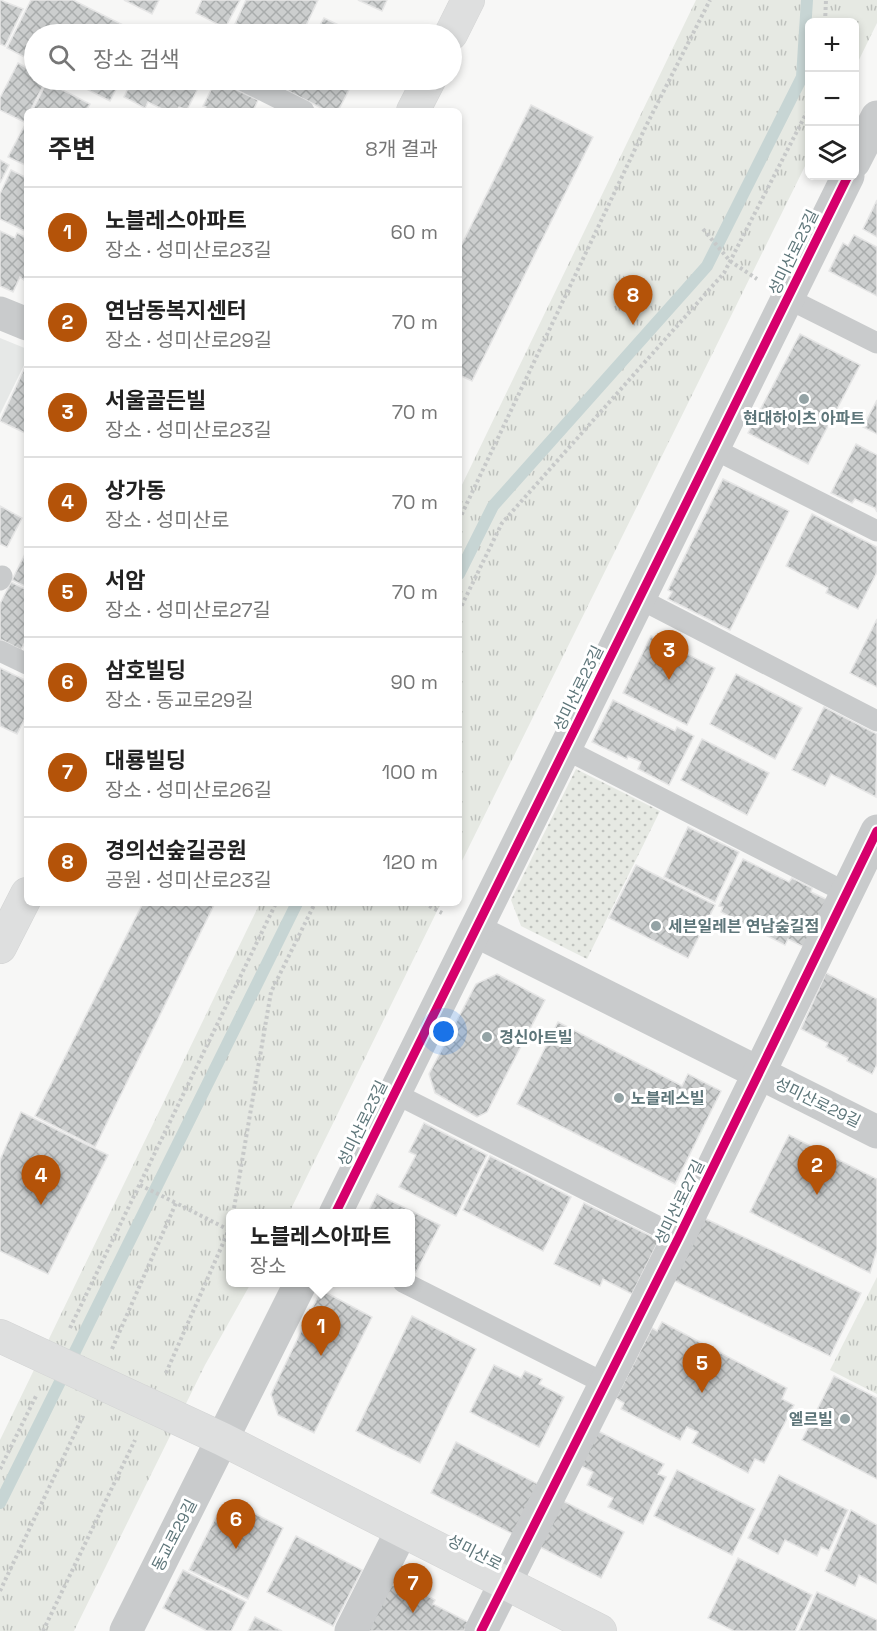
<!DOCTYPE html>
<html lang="ko">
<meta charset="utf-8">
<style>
body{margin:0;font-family:"Space Grotesk","Noto Sans KR",sans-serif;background:#f6f6f6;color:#222}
.controls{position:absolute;right:18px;top:18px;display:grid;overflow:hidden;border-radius:9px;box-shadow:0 3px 9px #0003}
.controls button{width:54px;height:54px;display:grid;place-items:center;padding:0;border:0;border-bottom:2px solid #e0e0e0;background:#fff;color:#222;font:30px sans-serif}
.you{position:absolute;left:444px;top:1032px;width:21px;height:21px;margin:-15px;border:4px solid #fff;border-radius:50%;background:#1a73e8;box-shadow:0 0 0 9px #1a73e833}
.badge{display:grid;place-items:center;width:39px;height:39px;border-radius:50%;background:#b45309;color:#fff;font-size:20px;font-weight:700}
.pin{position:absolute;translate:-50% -50px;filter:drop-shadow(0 2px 3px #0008)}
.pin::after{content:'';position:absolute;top:32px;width:21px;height:18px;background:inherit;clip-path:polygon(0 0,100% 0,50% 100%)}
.popup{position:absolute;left:226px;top:1209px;width:189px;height:78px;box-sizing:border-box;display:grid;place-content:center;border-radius:9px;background:#fff;filter:drop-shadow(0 2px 4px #0005);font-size:20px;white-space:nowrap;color:#767676}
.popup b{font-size:22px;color:#222}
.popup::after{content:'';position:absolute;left:50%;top:100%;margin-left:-12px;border:12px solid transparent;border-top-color:#fff}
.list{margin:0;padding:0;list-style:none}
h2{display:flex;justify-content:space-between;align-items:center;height:78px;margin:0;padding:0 24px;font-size:26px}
h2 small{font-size:20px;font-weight:400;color:#767676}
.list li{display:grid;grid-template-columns:39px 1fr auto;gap:18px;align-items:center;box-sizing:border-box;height:90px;padding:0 24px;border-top:2px solid #e0e0e0}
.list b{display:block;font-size:22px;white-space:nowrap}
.list p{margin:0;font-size:20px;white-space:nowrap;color:#767676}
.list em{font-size:20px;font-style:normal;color:#767676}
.icon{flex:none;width:33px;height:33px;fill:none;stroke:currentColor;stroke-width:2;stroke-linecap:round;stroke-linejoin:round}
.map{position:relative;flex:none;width:877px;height:1631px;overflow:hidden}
.search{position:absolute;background:#fff;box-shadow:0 3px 9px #0003;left:24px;top:24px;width:438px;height:66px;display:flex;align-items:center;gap:15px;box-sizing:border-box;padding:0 21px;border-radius:33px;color:#767676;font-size:22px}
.panel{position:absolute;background:#fff;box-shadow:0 3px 9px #0003;left:24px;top:108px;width:438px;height:798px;border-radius:9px}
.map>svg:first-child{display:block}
.built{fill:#e6e8e7}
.grass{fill:url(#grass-dots)}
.park{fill:url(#park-tufts)}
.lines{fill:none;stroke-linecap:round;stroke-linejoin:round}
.stream{stroke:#c7d5d4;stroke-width:12}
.building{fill:url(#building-cross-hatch);stroke:#e6e6e6;stroke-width:1.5}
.secondary-casing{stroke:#d3d4d4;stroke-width:34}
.path{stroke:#c7c9c9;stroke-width:4;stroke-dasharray:3 3;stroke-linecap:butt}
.lane{stroke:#c9cbcc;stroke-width:21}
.street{stroke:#c9cbcc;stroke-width:33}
.secondary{stroke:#dedfdf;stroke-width:33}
.path-bridge{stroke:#c7c9c9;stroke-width:4;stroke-dasharray:3 3;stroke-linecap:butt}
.cycleway-casing{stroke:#fff;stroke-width:13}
.cycleway{stroke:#d6006c;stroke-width:9}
.poi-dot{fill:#94a3a5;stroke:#fff;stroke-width:2}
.labels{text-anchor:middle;stroke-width:6;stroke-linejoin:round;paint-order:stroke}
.street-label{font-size:16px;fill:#5e767a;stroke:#fff}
.poi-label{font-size:16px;font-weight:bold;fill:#5e767a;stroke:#fff;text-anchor:start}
</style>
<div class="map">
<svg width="877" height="1631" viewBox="0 0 877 1631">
<defs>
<pattern id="grass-dots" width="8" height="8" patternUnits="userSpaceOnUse" patternTransform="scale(1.5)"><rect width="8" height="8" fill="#e6e9e3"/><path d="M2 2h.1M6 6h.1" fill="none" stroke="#bec1bd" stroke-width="1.8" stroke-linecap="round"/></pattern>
<pattern id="park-tufts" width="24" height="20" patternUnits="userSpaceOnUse" patternTransform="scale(1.5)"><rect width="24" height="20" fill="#e6e9e3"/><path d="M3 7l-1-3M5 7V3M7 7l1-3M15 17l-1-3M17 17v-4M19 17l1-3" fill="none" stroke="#bec1bd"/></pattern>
<pattern id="building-cross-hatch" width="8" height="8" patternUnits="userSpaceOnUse" patternTransform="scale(1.5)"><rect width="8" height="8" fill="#cccece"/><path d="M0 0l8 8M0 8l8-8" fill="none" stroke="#a9acac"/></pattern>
</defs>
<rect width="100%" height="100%" fill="#f7f7f6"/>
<path class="built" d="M0,338L27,349V359L0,414Z"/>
<path class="grass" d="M576,769L660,811L587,959L521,926L511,900Z"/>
<g class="park">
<path d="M696,0H877V23L855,68L854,22H810L809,158L459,867V491Z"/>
<path d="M260,903H441L289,1213L231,1214V1282L251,1283L205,1365L74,1631H0V1440Z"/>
<path d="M877,1277V1394L830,1370Z"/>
</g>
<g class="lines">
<g class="stream">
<path d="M459,574L493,506L707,266L802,77L807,0"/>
<path d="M0,1503L297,903"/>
</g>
</g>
<g class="building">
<path d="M0,0L23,9L5,46L0,44Z"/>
<path d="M31,0H73L141,34H34V62L7,48Z"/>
<path d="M124,0H159L152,14Z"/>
<path d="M202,0H240L225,28L196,13Z"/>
<path d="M246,0H318L302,34H276L266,29L263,34H257L235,24Z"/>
<path d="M358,0H387L382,11Z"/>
<path d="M324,18L357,34H315Z"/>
<path d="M18,63L34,72V80H46L30,111H27L24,122L0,110V98Z"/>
<path d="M69,80H121L110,101Z"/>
<path d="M132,80H202L187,110L179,107L177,111H166L148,102L145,108L124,97Z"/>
<path d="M216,80L258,100L253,111H204L206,107L203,106Z"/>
<path d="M293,80H354L338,111H327L288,91Z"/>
<path d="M47,82L90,104L86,111H32Z"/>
<path d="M531,105L593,137L472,381L459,375V250Z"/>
<path d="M27,121V166L8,157Z"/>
<path d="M0,160L9,165L0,183Z"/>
<path d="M11,170L27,178V232L0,219V194Z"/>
<path d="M877,200V237L863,229Z"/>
<path d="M0,231L15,238L17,233L27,238V274L24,280L20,277L13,292L0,286Z"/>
<path d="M854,235L877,247V296L829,271L843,243L848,246Z"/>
<path d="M800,334L860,365L808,464L748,433Z"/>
<path d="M27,363V434L0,421Z"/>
<path d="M877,400V434L863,427Z"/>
<path d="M856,444L877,455V512L875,508L855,499L852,503L831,493Z"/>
<path d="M723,479L789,511L730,630L668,599L672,592L668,590Z"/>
<path d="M0,506L22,518L7,547L0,544Z"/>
<path d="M812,514L877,547V572L858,609L826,593L828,588L786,566Z"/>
<path d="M27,550V587L12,580Z"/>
<path d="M11,582L27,590V643L25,642L21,650L2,640L0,644V604Z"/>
<path d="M877,619V687L850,673Z"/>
<path d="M651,636L715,668L687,725L623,693Z"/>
<path d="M0,668L27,681V714L17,734L0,726Z"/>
<path d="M736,674L802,708L775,759L710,724Z"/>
<path d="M613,700L675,731L677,727L694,736L669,785L638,769L641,762L628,756L627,759L592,742Z"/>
<path d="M824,707L877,734L876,797L831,774L825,786L792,770Z"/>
<path d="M702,739L769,773L747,815L681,780Z"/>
<path d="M688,827L739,852L715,902L664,877Z"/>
<path d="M743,859L789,882L792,878L812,888L811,892L830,901L806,948L788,939L785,945L721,912L723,907L719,906Z"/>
<path d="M636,865L715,905L688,958L609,918Z"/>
<path d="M143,903H215L95,1147L35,1116Z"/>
<path d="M826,973L877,999V1064L872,1074L847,1061L848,1058L826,1047L828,1043L801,1029Z"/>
<path d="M497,974L545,1000L487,1112L477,1117L435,1093L429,1074L476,984Z"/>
<path d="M558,1022L682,1086L688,1074L721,1091L675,1184L517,1104Z"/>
<path d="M21,1112L108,1155L48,1274L0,1251V1160Z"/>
<path d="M424,1123L487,1155L456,1216L399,1187L416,1155L409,1152Z"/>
<path d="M789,1135L877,1179V1249L870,1273L750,1212Z"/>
<path d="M490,1156L571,1197L543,1251L463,1210Z"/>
<path d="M377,1194L440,1225L416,1272L411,1270V1214H367Z"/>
<path d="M584,1203L659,1240L632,1294L603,1279L600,1286L554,1264Z"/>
<path d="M702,1217L861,1293L830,1356L671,1279Z"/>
<path d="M321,1290L372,1317L314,1433L278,1415L271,1394Z"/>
<path d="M412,1316L476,1349L420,1463L356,1431Z"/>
<path d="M662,1322L787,1388L782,1399L794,1405L764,1463L755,1459L748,1473L692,1443L698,1432L687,1427L680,1440L621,1409L624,1403L616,1398L652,1328L657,1331Z"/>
<path d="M494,1365L521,1378L525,1371L542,1379L539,1384L564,1397L539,1447L470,1412Z"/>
<path d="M834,1376L877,1398V1479L802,1440Z"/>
<path d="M596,1430L664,1464L658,1474L666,1477L643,1524L608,1507L613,1498L587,1485L593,1472L579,1465Z"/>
<path d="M456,1442L538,1484L513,1534L431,1493Z"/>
<path d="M677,1470L755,1509L732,1555L654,1516Z"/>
<path d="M779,1475L848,1510L829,1550L821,1547L817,1556L785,1540L778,1554L748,1538Z"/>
<path d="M561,1500L624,1532L601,1578L538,1546Z"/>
<path d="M232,1502L283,1528L248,1599L189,1570L222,1505L229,1509Z"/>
<path d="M851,1510L877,1525V1584L859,1575L855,1586L825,1571Z"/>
<path d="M296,1536L362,1570L333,1626L267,1592Z"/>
<path d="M738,1558L812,1595L795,1631H734L708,1618Z"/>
<path d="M183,1570L246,1602L231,1631H207L163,1608Z"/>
<path d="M391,1584L407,1592L410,1586L435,1600L433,1604L468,1622L464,1631H367Z"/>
<path d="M817,1592L877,1620V1631H799Z"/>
<path d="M255,1617L282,1631H248Z"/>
</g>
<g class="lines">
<defs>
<g id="secondary">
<path d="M451,34L468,0"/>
<path d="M413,111L429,80"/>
<path d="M0,947L27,894"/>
<path d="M0,1336L222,1439L600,1631"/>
</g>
</defs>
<use href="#secondary" class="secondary-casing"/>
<g class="path">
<path d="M825,22L826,0"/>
<path d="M730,261L757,279"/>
<path d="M459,520L647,124L710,0"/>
<path d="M459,611L502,523L724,273L810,106"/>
<path d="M424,903L442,913"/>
<path d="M233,1214L271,992L315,903"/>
<path d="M70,1328L276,903"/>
<path d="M112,1349L176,1203L231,1231"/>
<path d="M166,1373L231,1225"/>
<path d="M0,1469L37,1394"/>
<path d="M0,1591L83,1416"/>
<path d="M43,1631L135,1440"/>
</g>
<g class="lane">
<path d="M242,80L304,111"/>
<path d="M787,298L877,343"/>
<path d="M712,448L877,531"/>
<path d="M0,580L2,576"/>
<path d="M638,598L877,721"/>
<path d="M0,651L27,664"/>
<path d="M565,749L845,892"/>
<path d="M394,1093L679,1237"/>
<path d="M403,1282L604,1383"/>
</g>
<g class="street">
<path d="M854,162L877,117"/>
<path d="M0,313L27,324"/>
<path d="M476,931L877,1132"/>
<path d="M335,1214L848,176"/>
<path d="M126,1631L301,1282"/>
<path d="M351,1631L401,1532"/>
<path d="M481,1631L679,1237L877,831"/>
</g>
<use href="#secondary" class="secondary"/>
<g class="path-bridge">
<path d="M703,229L730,261"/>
<path d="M140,1185L176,1203"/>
</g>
<defs>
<g id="cycleway">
<path d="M335,1214L848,176"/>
<path d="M481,1631L679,1237L877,831"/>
</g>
</defs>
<use href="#cycleway" class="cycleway-casing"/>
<use href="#cycleway" class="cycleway"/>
</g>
<g class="poi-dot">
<circle cx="804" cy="399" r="6"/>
<circle cx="656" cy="926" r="6"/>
<circle cx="487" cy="1037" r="6"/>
<circle cx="619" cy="1098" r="6"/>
<circle cx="845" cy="1419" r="6"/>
</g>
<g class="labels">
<g class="street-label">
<text transform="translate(793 252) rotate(-64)" y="6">성미산로23길</text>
<text transform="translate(578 688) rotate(-64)" y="6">성미산로23길</text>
<text transform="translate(818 1102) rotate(26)" y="6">성미산로29길</text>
<text transform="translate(362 1123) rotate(-64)" y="6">성미산로23길</text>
<text transform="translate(679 1202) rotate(-64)" y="6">성미산로27길</text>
<text transform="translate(174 1535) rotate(-63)" y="6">동교로29길</text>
<text transform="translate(475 1552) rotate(27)" y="6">성미산로</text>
</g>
<g class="poi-label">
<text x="804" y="424" text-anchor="middle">현대하이츠 아파트</text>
<text x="668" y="932">세븐일레븐 연남숲길점</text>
<text x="499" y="1043">경신아트빌</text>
<text x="631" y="1104">노블레스빌</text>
<text x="833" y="1425" text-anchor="end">엘르빌</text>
</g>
</g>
</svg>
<div class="controls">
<button>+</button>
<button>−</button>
<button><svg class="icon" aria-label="layers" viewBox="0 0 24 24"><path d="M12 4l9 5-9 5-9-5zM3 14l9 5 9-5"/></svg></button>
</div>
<div class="you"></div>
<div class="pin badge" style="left:321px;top:1356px">1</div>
<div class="popup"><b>노블레스아파트</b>장소</div>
<div class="pin badge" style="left:817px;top:1195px">2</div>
<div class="pin badge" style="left:669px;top:680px">3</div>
<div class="pin badge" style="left:41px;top:1205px">4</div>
<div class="pin badge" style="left:702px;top:1393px">5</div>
<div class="pin badge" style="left:236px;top:1549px">6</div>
<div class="pin badge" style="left:413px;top:1613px">7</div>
<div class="pin badge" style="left:633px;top:325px">8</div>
<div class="search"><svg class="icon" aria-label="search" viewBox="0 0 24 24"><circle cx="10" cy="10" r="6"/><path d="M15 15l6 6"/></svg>장소 검색</div>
<section class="panel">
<h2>주변<small>8개 결과</small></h2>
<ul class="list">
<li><span class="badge">1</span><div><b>노블레스아파트</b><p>장소 · 성미산로23길</p></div><em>60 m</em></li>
<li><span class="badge">2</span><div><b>연남동복지센터</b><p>장소 · 성미산로29길</p></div><em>70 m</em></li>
<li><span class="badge">3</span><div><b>서울골든빌</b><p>장소 · 성미산로23길</p></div><em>70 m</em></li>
<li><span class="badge">4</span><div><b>상가동</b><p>장소 · 성미산로</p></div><em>70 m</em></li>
<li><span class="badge">5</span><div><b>서암</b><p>장소 · 성미산로27길</p></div><em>70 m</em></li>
<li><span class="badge">6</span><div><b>삼호빌딩</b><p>장소 · 동교로29길</p></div><em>90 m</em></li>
<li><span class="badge">7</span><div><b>대룡빌딩</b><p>장소 · 성미산로26길</p></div><em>100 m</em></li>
<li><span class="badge">8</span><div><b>경의선숲길공원</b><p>공원 · 성미산로23길</p></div><em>120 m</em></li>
</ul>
</section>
</div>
